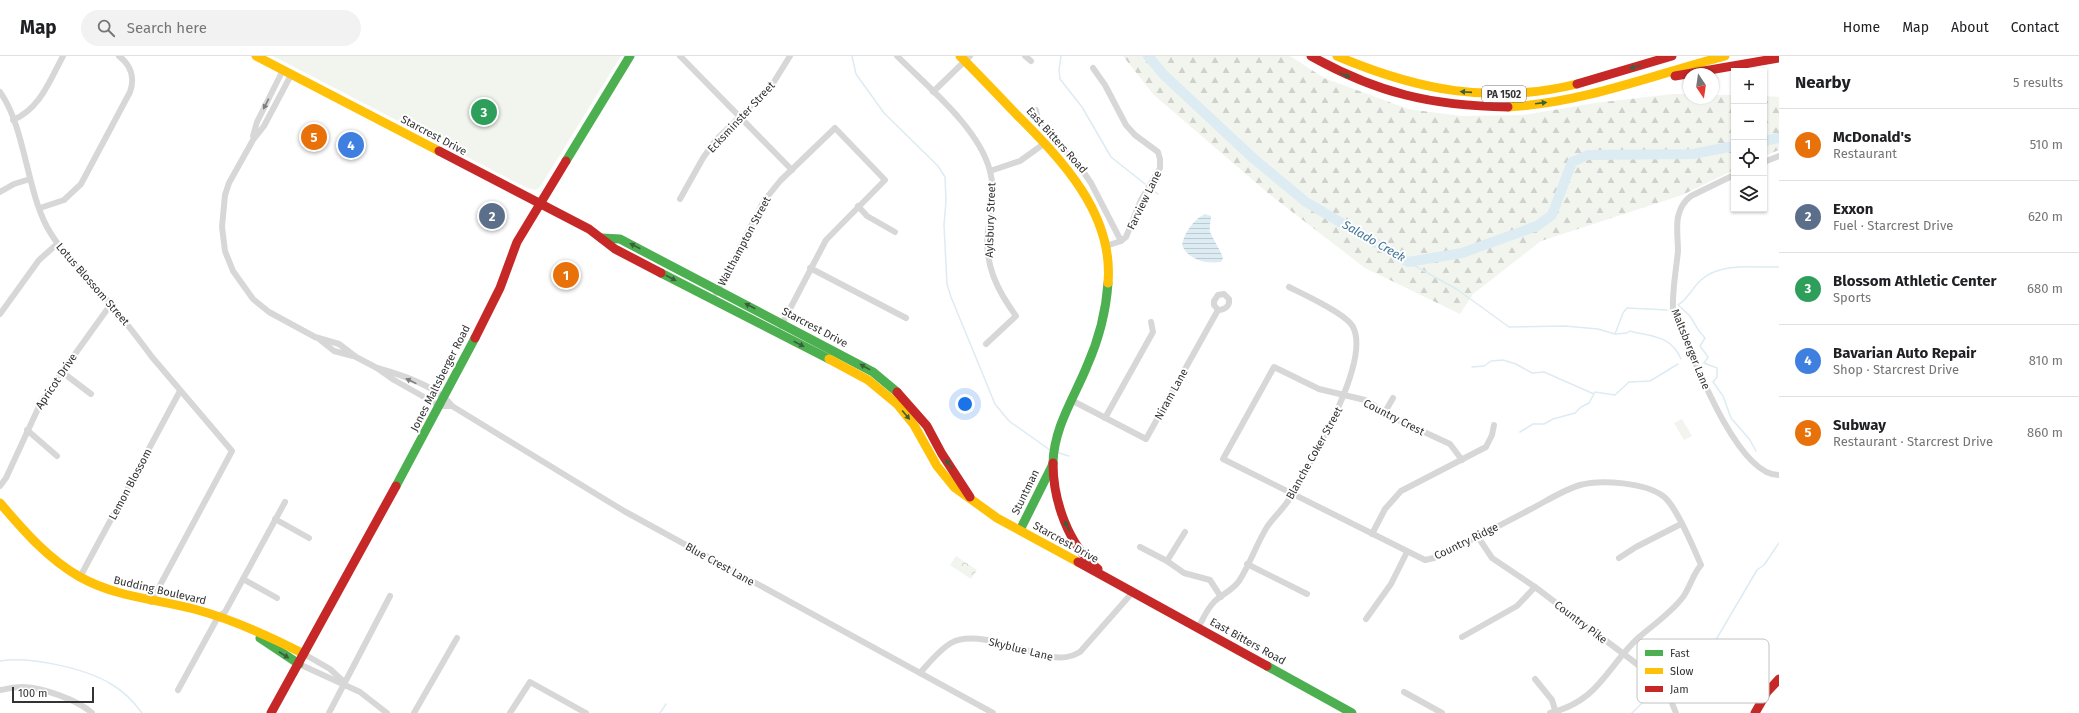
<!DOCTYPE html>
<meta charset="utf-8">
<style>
body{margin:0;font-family:"Fira Sans",sans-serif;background:#f2f2f2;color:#202124}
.controls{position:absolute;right:12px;top:12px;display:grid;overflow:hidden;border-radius:0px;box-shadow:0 1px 3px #0004}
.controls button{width:36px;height:36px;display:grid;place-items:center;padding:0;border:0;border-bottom:1px solid #e0e0e0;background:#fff;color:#202124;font:20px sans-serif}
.compass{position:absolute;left:1683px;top:12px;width:36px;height:36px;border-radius:50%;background:#fff;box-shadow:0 1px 3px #0004;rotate:167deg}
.scale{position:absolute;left:12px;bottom:10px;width:82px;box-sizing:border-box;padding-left:4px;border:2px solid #333;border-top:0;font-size:11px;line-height:14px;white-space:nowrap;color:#333;-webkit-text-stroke:3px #fff;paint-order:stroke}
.you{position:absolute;left:965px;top:348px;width:14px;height:14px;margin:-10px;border:3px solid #fff;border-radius:50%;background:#1a73e8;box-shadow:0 0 0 6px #1a73e833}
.badge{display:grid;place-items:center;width:26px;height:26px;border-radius:50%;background:#0f766e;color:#fff;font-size:13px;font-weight:700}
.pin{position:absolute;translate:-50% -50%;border:2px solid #fff;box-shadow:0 1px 4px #0006}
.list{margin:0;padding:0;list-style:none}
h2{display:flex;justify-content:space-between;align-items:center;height:52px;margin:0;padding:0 16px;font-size:17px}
h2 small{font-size:13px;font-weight:400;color:#757577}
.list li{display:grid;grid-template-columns:26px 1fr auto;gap:12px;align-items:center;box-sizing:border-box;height:72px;padding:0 16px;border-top:1px solid #e0e0e0}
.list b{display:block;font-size:15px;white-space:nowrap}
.list p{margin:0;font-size:13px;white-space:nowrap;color:#757577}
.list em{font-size:13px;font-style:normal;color:#757577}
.icon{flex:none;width:22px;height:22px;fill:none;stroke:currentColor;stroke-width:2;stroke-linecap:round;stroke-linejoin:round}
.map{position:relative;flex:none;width:1779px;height:657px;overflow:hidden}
header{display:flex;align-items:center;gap:24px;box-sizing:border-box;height:56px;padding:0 20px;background:#fff;border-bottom:1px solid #e0e0e0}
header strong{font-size:19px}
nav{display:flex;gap:22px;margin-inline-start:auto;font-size:14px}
.search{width:280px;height:36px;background:#f2f2f2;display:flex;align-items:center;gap:10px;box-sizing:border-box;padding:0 14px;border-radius:22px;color:#757577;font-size:15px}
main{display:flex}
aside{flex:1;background:#fff}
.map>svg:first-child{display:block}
.green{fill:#f1f5ed}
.forest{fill:url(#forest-firs)}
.park{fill:url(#park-crowns)}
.water{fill:url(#water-rules)}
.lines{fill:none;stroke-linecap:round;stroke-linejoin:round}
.stream{stroke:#ddebf3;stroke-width:1.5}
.river{stroke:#ddebf3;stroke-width:10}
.street{stroke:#d7d7d7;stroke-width:6}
.fast{stroke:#4caf50;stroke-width:9}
.slow{stroke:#ffc107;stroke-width:9}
.jam{stroke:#c62828;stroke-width:9}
.oneway{fill:#3c5e3d}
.oneway2{fill:#7d7d7d}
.labels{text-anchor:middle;stroke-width:4;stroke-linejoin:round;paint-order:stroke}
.shield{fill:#fff;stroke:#707070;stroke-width:1}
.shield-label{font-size:10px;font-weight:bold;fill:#333}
.street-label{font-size:11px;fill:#333;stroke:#fff}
.water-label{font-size:12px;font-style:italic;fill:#3f7597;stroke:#fff}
.key{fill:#fff;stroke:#c2c2c2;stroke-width:1}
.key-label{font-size:11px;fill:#333}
</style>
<header>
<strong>Map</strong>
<div class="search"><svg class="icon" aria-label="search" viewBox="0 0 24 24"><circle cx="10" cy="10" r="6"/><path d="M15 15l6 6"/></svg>Search here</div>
<nav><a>Home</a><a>Map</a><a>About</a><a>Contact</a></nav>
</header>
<main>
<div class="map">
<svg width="1779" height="657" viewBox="0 0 1779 657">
<defs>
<pattern id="forest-firs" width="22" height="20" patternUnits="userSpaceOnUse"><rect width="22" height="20" fill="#f1f5ed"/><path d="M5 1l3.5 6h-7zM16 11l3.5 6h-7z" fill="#cfd2cc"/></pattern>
<pattern id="park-crowns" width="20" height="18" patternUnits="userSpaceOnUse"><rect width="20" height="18" fill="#f1f5ed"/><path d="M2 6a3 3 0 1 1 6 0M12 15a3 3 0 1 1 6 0" fill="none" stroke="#cfd2cc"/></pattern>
<pattern id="water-rules" width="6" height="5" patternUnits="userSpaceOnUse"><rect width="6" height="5" fill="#ddebf3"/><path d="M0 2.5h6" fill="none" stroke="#becad1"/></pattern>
</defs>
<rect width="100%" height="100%" fill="#fff"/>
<g class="green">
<path d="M273,0H621L540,131L535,134L527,132Z"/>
<path d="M1682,363L1692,380L1684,384L1674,367Z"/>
</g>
<g class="forest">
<path d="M1123,0H1290L1324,22L1408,53L1461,60L1524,59L1595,47L1673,38H1689V42H1713V39H1734V114L1682,139L1541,185L1473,238L1460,258L1365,212L1269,138L1154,39Z"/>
<path d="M1764,40L1779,41V94L1764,100Z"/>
</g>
<path class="park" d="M956,500L977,514L971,523L950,509Z"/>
<path class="water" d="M1205,158L1211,160C1211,164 1209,172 1210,176C1214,185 1220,193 1223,202L1221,206C1206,208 1188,204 1182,189C1184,177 1194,163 1205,158Z"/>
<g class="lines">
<g class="stream">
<path d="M852,0L856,18L884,57L938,110L945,121L946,145L944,169L947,228L951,241L995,348L1009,365L1050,394"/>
<path d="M1061,0L1059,14L1060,23L1082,51L1111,101L1145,128"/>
<path d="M1155,136L1158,138"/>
<path d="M1408,206L1458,234L1509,271L1565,270L1598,273L1615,278L1623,257L1627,252L1667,254"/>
<path d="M1616,278L1627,277L1630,275C1652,281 1671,279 1681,303"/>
<path d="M1472,311L1484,310L1491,305L1503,304L1516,308L1532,317L1544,316L1594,338"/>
<path d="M1520,376L1533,368H1544L1553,363L1575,357L1581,351L1589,347L1595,336L1615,339L1629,326L1650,325L1678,308"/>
<path d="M1756,395L1750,384L1731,362L1723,340L1713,326L1717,321V312L1704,307L1708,301L1700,290L1705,282L1699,275L1690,260L1678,249C1688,243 1692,232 1701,224C1721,206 1754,212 1779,211"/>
<path d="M1059,397L1069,400"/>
<path d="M0,605C29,600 85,612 111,628C123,635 134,646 142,657"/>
<path d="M1665,625L1717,582L1757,514L1764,509L1779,487"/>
<path d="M660,657L666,648"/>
<path d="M1632,657L1658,631"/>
</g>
<g class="river">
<path d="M1148,0L1164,19L1254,103L1306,146L1408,206L1462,197L1537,170L1552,159L1572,106L1588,99L1693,98L1734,90"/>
<path d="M1764,85L1779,82"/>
</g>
<g class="street">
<path d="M680,0L792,114"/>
<path d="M897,0C928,31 979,72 990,115C996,136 991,154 988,175C984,208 997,234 1016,260L986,288"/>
<path d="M1025,0L1031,5"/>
<path d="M1093,12L1105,29L1126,69L1135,79L1158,96L1160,103V112L1141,144L1126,181L1121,185L1106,190"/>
<path d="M291,19L264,70L253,84L229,127L225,139L222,171L225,195L233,215L253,243L269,256L315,281L339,288L356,301L377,312L394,324L440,350H452"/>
<path d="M0,36C25,71 26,131 47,171C60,195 81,214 99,235C118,256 135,278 152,301L232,395L151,546"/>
<path d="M933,36L970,0"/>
<path d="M1036,54L1038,65L1042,70L1080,111L1091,127L1121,185"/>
<path d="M13,64C40,53 50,24 63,0"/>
<path d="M253,80L257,66L283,14"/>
<path d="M1764,106L1779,100"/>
<path d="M990,115L1020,105L1045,87"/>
<path d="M1734,119L1691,140C1684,145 1680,152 1678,161C1676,171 1678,184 1678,195C1676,215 1672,235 1673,254C1689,290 1735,420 1779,419"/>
<path d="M0,136L14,128L30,123"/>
<path d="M680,143L703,102L715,85L772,29L790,0"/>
<path d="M858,150L867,160L895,176"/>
<path d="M40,152L64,144L81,128L130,36C135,22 131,9 119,0"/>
<path d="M810,212L906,262"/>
<path d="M716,237L764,145L780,125L835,72L885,124L826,184L781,270"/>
<path d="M0,258L39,204L57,188"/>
<path d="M319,283L334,295L353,300"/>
<path d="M377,312C399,318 438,331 452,350L624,455L993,657"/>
<path d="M62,316L91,338"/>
<path d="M1071,344L1146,383L1218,254C1225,254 1230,250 1229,243L1224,238L1218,239L1214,245V249L1218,254"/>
<path d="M1385,356L1393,342"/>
<path d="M1105,362L1153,276L1151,266"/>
<path d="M27,374L57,400"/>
<path d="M1462,404L1450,388L1396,363L1365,344L1319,333L1274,311L1223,403L1425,504L1434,502C1466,487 1497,471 1529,454C1545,446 1563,434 1580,429C1601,423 1646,427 1663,440C1676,449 1694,493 1701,509C1693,518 1690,531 1683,541C1671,557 1653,569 1638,582C1606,612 1599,645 1550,657"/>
<path d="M0,430L6,422L42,344L111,248"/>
<path d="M275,463L309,482"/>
<path d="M1372,478L1385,453L1401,435L1486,391L1492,379L1494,369"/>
<path d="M1478,481L1492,502L1535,531L1658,624L1668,637L1676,657"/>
<path d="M1140,491L1167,505L1184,517L1210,524L1221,541"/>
<path d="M1619,502L1636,491L1681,468"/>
<path d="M1167,505L1185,476"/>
<path d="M1247,508L1307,538"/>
<path d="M80,521L180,335"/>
<path d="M243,523L277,542"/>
<path d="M1366,563L1391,528L1407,496"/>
<path d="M1198,572C1203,563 1207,553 1214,546C1222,538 1232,535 1239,525C1249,510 1257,487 1267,471C1273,462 1282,454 1288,445C1307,412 1372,307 1353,271C1347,258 1303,238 1289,231"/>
<path d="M1462,581L1517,550L1535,531"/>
<path d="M304,598L330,613L343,625"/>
<path d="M299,608L360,636L387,657"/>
<path d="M920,617C929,607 939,594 951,587C975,573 1025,596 1051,601C1062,602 1070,602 1080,596L1132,537"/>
<path d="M1535,623L1552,644L1556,657"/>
<path d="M0,634C7,633 14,631 22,631C41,631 78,644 92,657"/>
<path d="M178,634L218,561L225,556L285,446"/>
<path d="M1404,636L1442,657"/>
<path d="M329,657L390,540"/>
<path d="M414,657L457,582"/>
<path d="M510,657L530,626L586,657"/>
</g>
<g class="fast">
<path d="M566,105L630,0"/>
<path d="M601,182L620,183L873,316L897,336"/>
<path d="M661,217L829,303"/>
<path d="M1053,407C1054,371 1074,342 1087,310C1099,283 1106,256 1108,227"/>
<path d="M396,430L475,282"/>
<path d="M1020,474L1053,408"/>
<path d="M260,582L299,608"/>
<path d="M1267,610L1352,657"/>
</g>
<g class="slow">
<path d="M256,0L439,95"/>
<path d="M960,0C979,19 998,39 1017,59C1062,104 1114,158 1108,227"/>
<path d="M1337,0C1417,34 1492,49 1577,28"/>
<path d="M1508,51C1583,47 1653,19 1725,0"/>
<path d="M829,303L868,324L897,348L914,369L937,410L954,431L997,462L1078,506"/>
<path d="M0,447C24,475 48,503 80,521C116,541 155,543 194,553C232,563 269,580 304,598"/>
</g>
<g class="jam">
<path d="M1311,0C1377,37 1432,50 1508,51"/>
<path d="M1675,20L1779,2"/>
<path d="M1577,28L1672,0"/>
<path d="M439,95L589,173L615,193L661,217"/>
<path d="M475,282L500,232L517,186L566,105"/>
<path d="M897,336L927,370L942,398L970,441"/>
<path d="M1053,407C1053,444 1068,489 1098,513"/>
<path d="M1078,506L1267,610"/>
<path d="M271,657L396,430"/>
<path d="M1755,657L1767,636L1779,623"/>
</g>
</g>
<defs><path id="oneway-solid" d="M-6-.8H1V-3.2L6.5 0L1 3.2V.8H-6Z"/></defs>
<g class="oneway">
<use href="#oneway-solid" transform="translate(1635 11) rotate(164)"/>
<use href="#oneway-solid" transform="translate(1345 19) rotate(23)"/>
<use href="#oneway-solid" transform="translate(1466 36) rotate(-176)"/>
<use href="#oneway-solid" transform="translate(1541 47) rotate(-7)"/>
<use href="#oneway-solid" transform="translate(635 190) rotate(-153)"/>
<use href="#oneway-solid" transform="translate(671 222) rotate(28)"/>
<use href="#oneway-solid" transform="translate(750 250) rotate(-153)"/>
<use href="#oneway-solid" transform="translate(799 288) rotate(27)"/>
<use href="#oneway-solid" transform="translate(865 311) rotate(-151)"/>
<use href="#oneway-solid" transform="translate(906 359) rotate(50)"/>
<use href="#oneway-solid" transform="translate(949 408) rotate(-129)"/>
<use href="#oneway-solid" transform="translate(1067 470) rotate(-116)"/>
<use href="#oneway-solid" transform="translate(284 599) rotate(33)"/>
</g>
<g class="oneway2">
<use href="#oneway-solid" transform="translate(266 48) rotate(117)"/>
<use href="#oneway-solid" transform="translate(411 325) rotate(-154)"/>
</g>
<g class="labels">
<rect class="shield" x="1482" y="30" width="44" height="16" rx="3"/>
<g class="shield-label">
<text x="1504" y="42">PA 1502</text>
</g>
<g class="street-label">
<text transform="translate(741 61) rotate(-47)" y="4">Ecksminster Street</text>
<text transform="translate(434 79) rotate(28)" y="4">Starcrest Drive</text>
<text transform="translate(1057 84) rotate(48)" y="4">East Bitters Road</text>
<text transform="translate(1144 144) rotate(-64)" y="4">Farview Lane</text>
<text transform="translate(990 164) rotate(-88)" y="4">Aylsbury Street</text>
<text transform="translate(744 185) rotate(-62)" y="4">Walthampton Street</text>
<text transform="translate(93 228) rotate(49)" y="4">Lotus Blossom Street</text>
<text transform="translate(815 271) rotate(28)" y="4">Starcrest Drive</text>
<text transform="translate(1691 293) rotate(68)" y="4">Maltsberger Lane</text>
<text transform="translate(440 322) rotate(-63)" y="4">Jones Maltsberger Road</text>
<text transform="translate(56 325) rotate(-56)" y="4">Apricot Drive</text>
<text transform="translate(1171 338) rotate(-61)" y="4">Niram Lane</text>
<text transform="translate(1394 361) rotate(27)" y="4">Country Crest</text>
<text transform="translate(1314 397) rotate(-61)" y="4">Blanche Coker Street</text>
<text transform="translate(130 428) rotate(-62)" y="4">Lemon Blossom</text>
<text transform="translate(1025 436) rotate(-64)" y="4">Stuntman</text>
<text transform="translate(1466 485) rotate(-26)" y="4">Country Ridge</text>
<text transform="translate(1066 486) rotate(29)" y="4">Starcrest Drive</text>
<text transform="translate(720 508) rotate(29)" y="4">Blue Crest Lane</text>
<text transform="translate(160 534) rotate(13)" y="4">Budding Boulevard</text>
<text transform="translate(1581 566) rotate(37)" y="4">Country Pike</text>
<text transform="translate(1248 585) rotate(29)" y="4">East Bitters Road</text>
<text transform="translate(1021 593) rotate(14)" y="4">Skyblue Lane</text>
</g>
<g class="water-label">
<text transform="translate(1374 185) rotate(30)" y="4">Salado Creek</text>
</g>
</g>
<rect x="1637" y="583" width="132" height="64" rx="6" class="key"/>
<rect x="1645" y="594" width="18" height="6" fill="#4caf50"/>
<rect x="1645" y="612" width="18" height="6" fill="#ffc107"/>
<rect x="1645" y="630" width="18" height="6" fill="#c62828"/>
<g class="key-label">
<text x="1670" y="601">Fast</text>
<text x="1670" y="619">Slow</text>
<text x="1670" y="637">Jam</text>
</g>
</svg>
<div class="controls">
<button>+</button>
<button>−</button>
<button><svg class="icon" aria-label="locate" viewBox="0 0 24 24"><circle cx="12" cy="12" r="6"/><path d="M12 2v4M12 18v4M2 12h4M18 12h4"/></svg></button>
<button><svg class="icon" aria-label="layers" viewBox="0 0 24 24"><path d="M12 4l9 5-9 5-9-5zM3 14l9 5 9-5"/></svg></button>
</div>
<svg class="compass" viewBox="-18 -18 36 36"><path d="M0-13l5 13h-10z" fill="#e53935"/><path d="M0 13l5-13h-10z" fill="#757577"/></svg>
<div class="scale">100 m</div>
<div class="you"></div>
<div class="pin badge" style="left:566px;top:219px;background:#e8710a">1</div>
<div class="pin badge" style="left:492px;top:160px;background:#5c6f8a">2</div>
<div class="pin badge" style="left:484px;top:56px;background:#2e9e5b">3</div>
<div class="pin badge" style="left:351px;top:89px;background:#3f7fe0">4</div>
<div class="pin badge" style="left:314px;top:81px;background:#e8710a">5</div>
</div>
<aside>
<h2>Nearby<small>5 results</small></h2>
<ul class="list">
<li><span class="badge" style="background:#e8710a">1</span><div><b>McDonald's</b><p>Restaurant</p></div><em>510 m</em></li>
<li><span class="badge" style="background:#5c6f8a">2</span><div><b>Exxon</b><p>Fuel · Starcrest Drive</p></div><em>620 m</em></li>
<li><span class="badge" style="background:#2e9e5b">3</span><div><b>Blossom Athletic Center</b><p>Sports</p></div><em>680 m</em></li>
<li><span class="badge" style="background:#3f7fe0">4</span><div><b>Bavarian Auto Repair</b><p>Shop · Starcrest Drive</p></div><em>810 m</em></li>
<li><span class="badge" style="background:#e8710a">5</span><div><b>Subway</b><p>Restaurant · Starcrest Drive</p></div><em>860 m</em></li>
</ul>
</aside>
</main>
